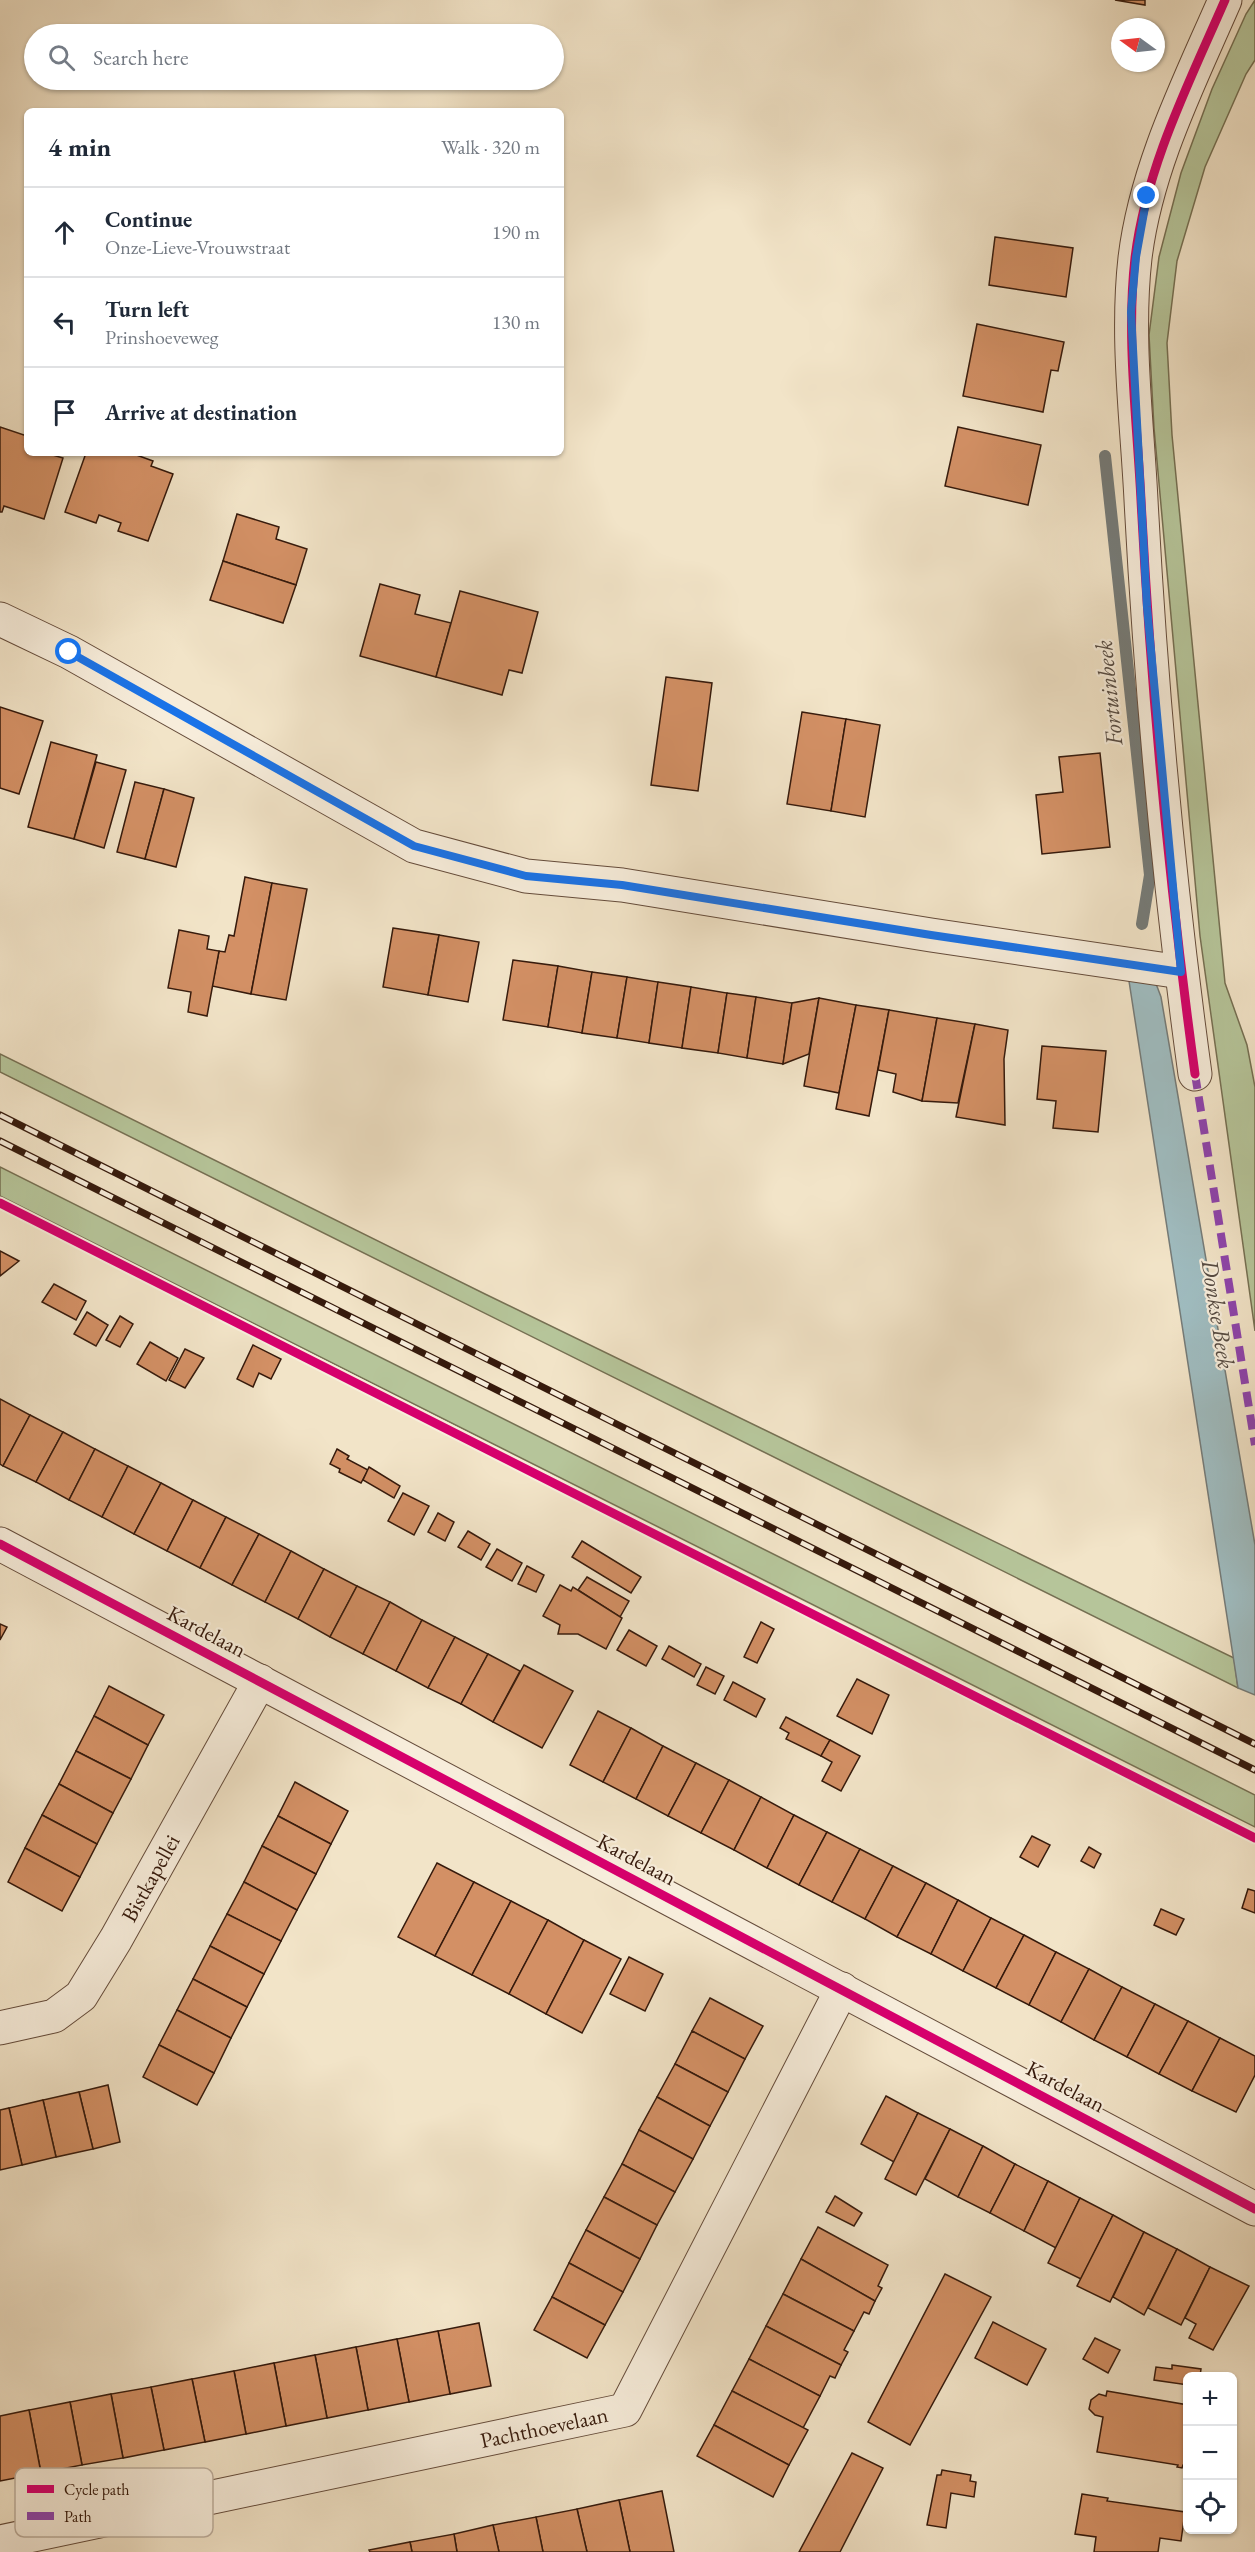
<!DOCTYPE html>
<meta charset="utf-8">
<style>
body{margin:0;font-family:"EB Garamond",serif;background:#f2f2f3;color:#1f2937}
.controls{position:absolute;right:18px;bottom:18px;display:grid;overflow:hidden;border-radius:9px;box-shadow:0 2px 4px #0004}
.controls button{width:54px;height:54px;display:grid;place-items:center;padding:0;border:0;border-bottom:2px solid #e0e1e3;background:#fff;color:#1f2937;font:30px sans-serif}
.compass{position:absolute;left:1111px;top:18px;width:54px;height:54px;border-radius:50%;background:#fff;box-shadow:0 2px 4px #0004;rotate:285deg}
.stop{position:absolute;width:18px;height:18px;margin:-14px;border:4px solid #1a73e8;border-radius:50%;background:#fff}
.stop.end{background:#1a73e8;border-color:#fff;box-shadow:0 2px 6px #0008}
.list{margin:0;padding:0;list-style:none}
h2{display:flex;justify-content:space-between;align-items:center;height:78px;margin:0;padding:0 24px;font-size:26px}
h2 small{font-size:20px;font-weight:400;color:#747a83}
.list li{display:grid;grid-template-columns:39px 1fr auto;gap:18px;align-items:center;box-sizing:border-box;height:90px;padding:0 24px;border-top:2px solid #e0e1e3}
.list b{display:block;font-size:22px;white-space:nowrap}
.list p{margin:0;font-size:20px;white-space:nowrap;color:#747a83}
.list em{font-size:20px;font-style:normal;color:#747a83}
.icon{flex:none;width:33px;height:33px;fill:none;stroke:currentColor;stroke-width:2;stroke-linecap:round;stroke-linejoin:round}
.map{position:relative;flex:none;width:1255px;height:2552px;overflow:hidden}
.search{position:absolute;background:#fff;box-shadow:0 2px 4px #0004;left:24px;top:24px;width:540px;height:66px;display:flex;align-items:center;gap:15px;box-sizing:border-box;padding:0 21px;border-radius:33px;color:#747a83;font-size:22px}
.panel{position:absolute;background:#fff;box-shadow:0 2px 4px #0004;left:24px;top:108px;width:540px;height:348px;border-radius:9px}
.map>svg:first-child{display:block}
.green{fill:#b6c59a;stroke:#767053;stroke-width:1.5}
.water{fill:#9fbcc0;stroke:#757b78;stroke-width:1.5}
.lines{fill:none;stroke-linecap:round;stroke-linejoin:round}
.stream{stroke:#757b78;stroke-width:12}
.building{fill:#d39065;stroke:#361a0c;stroke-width:1.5}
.minor-casing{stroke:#654c3b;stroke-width:35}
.minor{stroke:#f7eddb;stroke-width:33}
.rail-casing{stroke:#361a0c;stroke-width:7}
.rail{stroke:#f7eddb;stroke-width:4.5;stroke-dasharray:14;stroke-linecap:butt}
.quiet{stroke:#8e44ad;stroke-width:8;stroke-dasharray:15 8;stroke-linecap:butt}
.cycleway-casing{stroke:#f7eddb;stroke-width:13}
.cycleway{stroke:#d6006c;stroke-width:9}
.route{stroke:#1a73e8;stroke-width:8}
.labels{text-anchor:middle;stroke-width:4.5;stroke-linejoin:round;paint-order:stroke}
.street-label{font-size:22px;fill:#361a0c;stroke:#f7eddb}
.water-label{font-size:24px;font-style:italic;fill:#564b42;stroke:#f7eddb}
.key{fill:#f7eddb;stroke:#bdae9d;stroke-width:1.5}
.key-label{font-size:16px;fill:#361a0c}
</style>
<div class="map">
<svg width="1255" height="2552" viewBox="0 0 1255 2552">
<rect width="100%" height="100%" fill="#f2e4c8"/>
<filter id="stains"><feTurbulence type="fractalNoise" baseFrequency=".00333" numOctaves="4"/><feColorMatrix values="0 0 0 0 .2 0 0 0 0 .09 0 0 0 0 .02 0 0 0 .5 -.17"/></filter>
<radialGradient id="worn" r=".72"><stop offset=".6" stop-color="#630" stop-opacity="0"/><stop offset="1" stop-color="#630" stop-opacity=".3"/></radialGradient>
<g class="green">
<path d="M1255,0V60L1246,74L1205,167L1177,261L1167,343L1172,435L1225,983L1247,1045L1255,1087V1331L1200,936L1154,428L1149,335L1159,257L1181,173L1212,89L1246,14Z"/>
<path d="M0,1054L485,1294L1234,1658L1238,1688L0,1072Z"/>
<path d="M0,1167L1255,1795V1827L0,1196Z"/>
</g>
<path class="water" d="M1129,981H1155L1161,997L1255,1545V1695L1238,1688Z"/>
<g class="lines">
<path class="stream" d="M1105,456L1150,875L1142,924"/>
</g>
<g class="building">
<path d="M1115,0H1145V5Z"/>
<path d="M995,237L1073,248L1066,297L989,285Z"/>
<path d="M977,324L1064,342L1058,371L1051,370L1043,412L963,396Z"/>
<path d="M0,427L27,436V453H46L63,458L44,519L4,506L2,512H0Z"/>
<path d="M958,427L1041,445L1028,505L945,486Z"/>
<path d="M86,453H131L153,461L151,466L173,474L148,541L118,531L121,523L99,515L96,523L65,512Z"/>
<path d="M237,514L279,527L276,539L307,549L296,585L223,561Z"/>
<path d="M223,561L296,585L283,623L210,600Z"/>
<path d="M380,584L420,595L415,614L451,623L436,677L360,656Z"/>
<path d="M460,591L538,612L522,673L509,670L502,695L436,677Z"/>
<path d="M666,677L712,683L698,791L651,785Z"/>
<path d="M0,707L43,721L19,794L0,788Z"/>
<path d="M802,712L846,719L831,811L787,804Z"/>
<path d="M846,719L880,725L865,817L831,811Z"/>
<path d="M51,742L97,755L74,839L28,827Z"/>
<path d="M1100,753L1110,847L1042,854L1036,795L1063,792L1059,757Z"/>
<path d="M96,762L126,770L104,848L74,839Z"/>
<path d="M135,782L164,789L145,859L117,852Z"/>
<path d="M164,789L194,798L176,867L145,859Z"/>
<path d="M245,877L272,883L251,994L212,986L219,951L225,952L229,935L234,936Z"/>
<path d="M272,883L307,889L286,1000L251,994Z"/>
<path d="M393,928L439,935L428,995L383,987Z"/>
<path d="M179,930L209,936L207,949L219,951L207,1016L188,1012L191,992L168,988Z"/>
<path d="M439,935L479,942L468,1002L428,995Z"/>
<path d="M513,960L558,966L548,1027L503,1020Z"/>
<path d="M558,966L592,972L582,1033L548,1027Z"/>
<path d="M592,972L627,977L617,1038L582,1033Z"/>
<path d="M627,977L658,982L649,1043L617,1038Z"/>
<path d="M658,982L691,987L682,1048L649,1043Z"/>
<path d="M691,987L727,993L718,1053L682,1048Z"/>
<path d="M727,993L756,997L747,1058L718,1053Z"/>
<path d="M756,997L792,1003L783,1064L747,1058Z"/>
<path d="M819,998L809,1054L783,1064L792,1003Z"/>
<path d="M819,998L856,1005L839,1093L804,1086Z"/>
<path d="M856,1005L889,1010L869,1116L836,1109Z"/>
<path d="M889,1010L937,1018L922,1101L893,1092L896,1074L878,1070Z"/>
<path d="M937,1018L975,1024L958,1103L922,1101Z"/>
<path d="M975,1024L1008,1030L1004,1059L1005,1125L956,1117Z"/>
<path d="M1042,1046L1106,1051L1098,1132L1053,1128L1056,1101L1037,1099Z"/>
<path d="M0,1251L19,1261L0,1276Z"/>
<path d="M54,1284L86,1301L76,1320L42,1302Z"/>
<path d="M87,1312L108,1325L96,1346L74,1334Z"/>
<path d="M120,1316L133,1324L120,1347L106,1340Z"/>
<path d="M150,1342L178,1358L166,1381L137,1364Z"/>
<path d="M253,1345L281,1359L271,1379L259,1373L253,1387L237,1379Z"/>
<path d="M185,1349L204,1358L185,1388L169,1380Z"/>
<path d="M0,1399L30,1415L3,1466L0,1464Z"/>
<path d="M30,1415L63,1432L36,1482L3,1466Z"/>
<path d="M63,1432L95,1449L69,1500L36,1482Z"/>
<path d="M95,1449L128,1466L102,1517L69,1500Z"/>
<path d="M337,1449L349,1456L347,1459L368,1470L361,1483L339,1472L340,1469L330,1464Z"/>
<path d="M128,1466L161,1483L134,1534L102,1517Z"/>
<path d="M369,1467L400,1486L394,1498L363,1480Z"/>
<path d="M161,1483L193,1500L167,1551L134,1534Z"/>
<path d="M403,1493L429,1506L414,1535L388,1521Z"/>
<path d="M193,1500L226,1517L200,1568L167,1551Z"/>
<path d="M438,1513L454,1522L445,1541L428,1532Z"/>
<path d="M226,1517L259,1534L232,1585L200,1568Z"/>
<path d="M468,1531L490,1544L481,1560L458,1547Z"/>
<path d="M259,1534L291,1551L265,1602L232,1585Z"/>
<path d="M582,1541L641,1577L631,1593L572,1557Z"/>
<path d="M497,1549L522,1563L512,1581L486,1567Z"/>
<path d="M291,1551L324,1569L298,1619L265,1602Z"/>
<path d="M527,1566L544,1575L536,1592L518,1584Z"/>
<path d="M324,1569L357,1586L330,1637L298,1619Z"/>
<path d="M587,1577L629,1601L620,1617L578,1590Z"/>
<path d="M560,1585L571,1591L573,1587L622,1618L606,1649L578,1634H558L560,1625L543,1616Z"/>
<path d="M357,1586L390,1602L363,1654L330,1637Z"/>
<path d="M390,1602L422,1620L396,1671L363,1654Z"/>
<path d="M422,1620L455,1637L428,1688L396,1671Z"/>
<path d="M761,1622L774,1629L757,1663L744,1657Z"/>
<path d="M0,1624L7,1627L0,1640Z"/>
<path d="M629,1630L657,1646L646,1666L617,1650Z"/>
<path d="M455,1637L488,1654L461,1704L428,1688Z"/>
<path d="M669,1646L701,1664L694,1677L662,1659Z"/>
<path d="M488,1654L520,1671L493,1722L461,1704Z"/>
<path d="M524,1665L573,1691L542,1748L493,1722Z"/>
<path d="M706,1667L724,1676L715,1694L697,1685Z"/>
<path d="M857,1679L889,1695L872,1734L837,1716Z"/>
<path d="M733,1682L765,1699L756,1717L724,1700Z"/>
<path d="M109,1686L164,1715L148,1745L94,1716Z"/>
<path d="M598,1711L631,1728L603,1782L570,1765Z"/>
<path d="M94,1716L148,1745L131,1779L76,1751Z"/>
<path d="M786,1717L830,1740L821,1756L786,1739L789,1733L780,1728Z"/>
<path d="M631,1728L663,1746L636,1799L603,1782Z"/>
<path d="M830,1740L860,1756L841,1791L822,1781L832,1762L821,1756Z"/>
<path d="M663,1746L696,1763L668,1816L636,1799Z"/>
<path d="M76,1751L131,1779L113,1813L59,1784Z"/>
<path d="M696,1763L729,1780L701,1833L668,1816Z"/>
<path d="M729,1780L761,1797L734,1850L701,1833Z"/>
<path d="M295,1782L348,1811L331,1844L278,1816Z"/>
<path d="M59,1784L113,1813L97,1844L42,1815Z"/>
<path d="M761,1797L794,1815L767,1868L734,1850Z"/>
<path d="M42,1815L97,1844L80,1877L25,1848Z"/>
<path d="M794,1815L827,1832L799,1885L767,1868Z"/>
<path d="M278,1816L331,1844L316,1874L262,1846Z"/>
<path d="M827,1832L860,1849L832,1902L799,1885Z"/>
<path d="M1032,1836L1050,1845L1038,1867L1020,1857Z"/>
<path d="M262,1846L316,1874L297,1910L244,1882Z"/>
<path d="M1089,1847L1101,1854L1094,1868L1081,1861Z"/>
<path d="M25,1848L80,1877L62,1911L8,1882Z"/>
<path d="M860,1849L893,1866L865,1919L832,1902Z"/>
<path d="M437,1863L474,1882L435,1956L398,1937Z"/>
<path d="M893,1866L926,1883L897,1937L865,1919Z"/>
<path d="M244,1882L297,1910L281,1941L227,1914Z"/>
<path d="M474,1882L511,1901L472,1975L435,1956Z"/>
<path d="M926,1883L958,1900L931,1954L897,1937Z"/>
<path d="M1248,1889L1255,1891V1913L1242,1908Z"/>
<path d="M958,1900L991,1918L963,1971L931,1954Z"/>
<path d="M511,1901L548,1920L509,1994L472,1975Z"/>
<path d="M1161,1909L1184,1919L1176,1935L1154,1925Z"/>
<path d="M227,1914L281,1941L264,1974L210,1946Z"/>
<path d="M991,1918L1024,1935L996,1988L963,1971Z"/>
<path d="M548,1920L584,1940L546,2014L509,1994Z"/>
<path d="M1024,1935L1056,1952L1029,2005L996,1988Z"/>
<path d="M584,1940L621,1959L582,2033L546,2014Z"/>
<path d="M210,1946L264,1974L247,2007L193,1979Z"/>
<path d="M1056,1952L1089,1969L1061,2022L1029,2005Z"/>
<path d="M629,1957L663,1974L645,2011L610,1994Z"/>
<path d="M1089,1969L1122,1987L1094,2040L1061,2022Z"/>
<path d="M193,1979L247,2007L231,2038L177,2010Z"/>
<path d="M1122,1987L1155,2004L1127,2057L1094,2040Z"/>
<path d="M710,1998L763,2026L745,2059L692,2031Z"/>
<path d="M1155,2004L1188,2021L1159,2074L1127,2057Z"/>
<path d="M177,2010L231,2038L214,2073L159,2045Z"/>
<path d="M1188,2021L1220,2038L1192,2091L1159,2074Z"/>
<path d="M692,2031L745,2059L728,2092L675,2064Z"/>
<path d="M1220,2038L1255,2056V2075L1236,2112L1192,2091Z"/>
<path d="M159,2045L214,2073L197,2105L143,2077Z"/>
<path d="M675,2064L728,2092L710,2126L657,2097Z"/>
<path d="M108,2085L120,2142L93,2149L79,2092Z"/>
<path d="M79,2092L93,2149L56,2157L43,2100Z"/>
<path d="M886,2096L918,2113L894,2162L861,2144Z"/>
<path d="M657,2097L710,2126L693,2159L639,2130Z"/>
<path d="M43,2100L56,2157L22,2165L9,2108Z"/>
<path d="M9,2108L22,2165L0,2170V2110Z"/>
<path d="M918,2113L950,2129L916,2195L885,2179Z"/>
<path d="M950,2129L983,2146L958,2197L925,2179Z"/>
<path d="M639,2130L693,2159L675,2192L622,2164Z"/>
<path d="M983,2146L1015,2164L990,2213L958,2197Z"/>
<path d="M622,2164L675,2192L657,2225L604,2197Z"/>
<path d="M1015,2164L1048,2181L1024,2231L990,2213Z"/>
<path d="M1048,2181L1080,2198L1056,2248L1024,2231Z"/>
<path d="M835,2196L862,2213L854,2226L826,2212Z"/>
<path d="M604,2197L657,2225L640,2259L586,2230Z"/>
<path d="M1080,2198L1113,2215L1081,2279L1048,2263Z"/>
<path d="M1113,2215L1144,2232L1110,2302L1077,2286Z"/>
<path d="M818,2227L888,2265L878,2286L882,2288L875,2301L801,2259Z"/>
<path d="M586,2230L640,2259L623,2292L569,2263Z"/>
<path d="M1144,2232L1177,2249L1144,2315L1113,2297Z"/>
<path d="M1177,2249L1210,2267L1181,2325L1148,2308Z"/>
<path d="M801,2259L875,2301L869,2314L864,2312L854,2331L783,2294Z"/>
<path d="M569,2263L623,2292L605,2325L552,2297Z"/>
<path d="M1210,2267L1249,2286L1213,2350L1189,2338L1196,2324L1185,2318Z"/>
<path d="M945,2274L991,2297L910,2445L868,2422Z"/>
<path d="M783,2294L854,2331L844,2350L848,2352L841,2365L766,2326Z"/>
<path d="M552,2297L605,2325L587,2358L534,2330Z"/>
<path d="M993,2322L1046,2349L1027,2385L975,2358Z"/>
<path d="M479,2323L491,2386L450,2394L438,2331Z"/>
<path d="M766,2326L841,2365L835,2378L830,2376L820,2396L749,2359Z"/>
<path d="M438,2331L450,2394L409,2402L397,2339Z"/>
<path d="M1095,2338L1120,2350L1108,2373L1083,2359Z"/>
<path d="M397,2339L409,2402L368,2410L356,2347Z"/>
<path d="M356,2347L368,2410L327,2418L315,2355Z"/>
<path d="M315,2355L327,2418L286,2426L274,2363Z"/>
<path d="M749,2359L820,2396L803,2428L732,2391Z"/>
<path d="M274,2363L286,2426L246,2434L234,2371Z"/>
<path d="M1172,2365L1201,2369L1200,2376H1188V2385L1154,2380L1156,2367L1172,2369Z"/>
<path d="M234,2371L246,2434L205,2442L192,2379Z"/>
<path d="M192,2379L205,2442L164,2450L151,2387Z"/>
<path d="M151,2387L164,2450L123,2458L111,2394Z"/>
<path d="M732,2391L808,2430L789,2465L714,2425Z"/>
<path d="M1107,2391L1188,2405V2465H1183L1182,2468L1177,2467L1178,2465L1097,2452L1103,2417L1095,2415L1089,2409L1091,2400L1099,2394L1106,2396Z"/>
<path d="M111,2394L123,2458L82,2465L70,2402Z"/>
<path d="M70,2402L82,2465L41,2473L29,2410Z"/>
<path d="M29,2410L41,2473L0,2481V2416Z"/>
<path d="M714,2425L789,2465L773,2497L697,2456Z"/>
<path d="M852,2453L883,2468L840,2552H799Z"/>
<path d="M942,2470L971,2475L970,2481L976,2482L974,2497L951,2493L946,2528L927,2525L937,2475H941Z"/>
<path d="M662,2491L674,2552H630L619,2500Z"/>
<path d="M1082,2494L1108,2498L1107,2501L1185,2512L1181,2541L1160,2538L1158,2552H1094L1096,2537L1075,2534Z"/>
<path d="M619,2500L630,2552H587L577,2509Z"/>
<path d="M577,2509L587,2552H543L536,2517Z"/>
<path d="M536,2517L543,2552H499L493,2525Z"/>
<path d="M493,2525L499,2552H457L454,2534Z"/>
<path d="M454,2534L457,2552H412L410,2542Z"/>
<path d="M410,2542L412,2552H370L369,2550Z"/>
</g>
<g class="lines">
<defs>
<g id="minor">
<path d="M0,619L69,652L414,846L526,876L622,885L931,935L1181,972"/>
<path d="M1195,1074C1169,884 1151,691 1141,500C1137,420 1126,338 1135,258C1146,167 1189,83 1225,0"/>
<path d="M0,1544L1255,2209"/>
<path d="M0,2028L54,2016L81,1996L116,1939L260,1681"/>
<path d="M0,2542L625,2410L842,1989"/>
</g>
</defs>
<use href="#minor" class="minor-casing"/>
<use href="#minor" class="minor"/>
<defs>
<g id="rail">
<path d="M0,1115L1255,1744"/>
<path d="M0,1141L1255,1770"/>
</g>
</defs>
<use href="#rail" class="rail-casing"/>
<use href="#rail" class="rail"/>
<path class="quiet" d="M1195,1074L1255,1445"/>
<defs>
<g id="cycleway">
<path d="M1195,1074C1169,884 1151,691 1141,500C1137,420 1126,338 1135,258C1146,167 1189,83 1225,0"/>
<path d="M0,1203L1255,1838"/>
<path d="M0,1544L1255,2209"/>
</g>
</defs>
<use href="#cycleway" class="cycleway-casing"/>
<use href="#cycleway" class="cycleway"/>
</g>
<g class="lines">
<path class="route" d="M69,652L414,846L526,876L622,885L931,935L1181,972L1147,607L1131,312L1136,257L1147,196"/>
</g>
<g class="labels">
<g class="street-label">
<text transform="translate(207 1631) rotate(28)" y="8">Kardelaan</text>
<text transform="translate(637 1859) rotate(28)" y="8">Kardelaan</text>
<text transform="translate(150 1878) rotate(-61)" y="8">Bistkapellei</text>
<text transform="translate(1066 2086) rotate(28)" y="8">Kardelaan</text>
<text transform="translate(544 2427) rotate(-12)" y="8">Pachthoevelaan</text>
</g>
<g class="water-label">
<text transform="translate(1109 693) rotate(-96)" y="8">Fortuinbeek</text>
<text transform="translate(1218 1314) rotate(81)" y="8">Donkse Beek</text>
</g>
</g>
<rect x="15" y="2468" width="198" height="69" rx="9" class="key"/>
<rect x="27" y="2485" width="27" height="8" fill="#d6006c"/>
<rect x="27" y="2512" width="27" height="8" fill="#8e44ad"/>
<g class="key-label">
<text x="64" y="2495">Cycle path</text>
<text x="64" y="2522">Path</text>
</g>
<rect width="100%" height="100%" filter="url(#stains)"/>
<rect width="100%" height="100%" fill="url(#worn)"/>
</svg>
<div class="controls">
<button>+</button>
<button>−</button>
<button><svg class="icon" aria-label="locate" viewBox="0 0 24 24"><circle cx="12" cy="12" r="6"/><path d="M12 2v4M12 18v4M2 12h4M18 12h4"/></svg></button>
</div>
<svg class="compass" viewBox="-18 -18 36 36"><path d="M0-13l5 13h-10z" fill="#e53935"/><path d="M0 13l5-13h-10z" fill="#747a83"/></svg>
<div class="stop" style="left:69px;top:652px"></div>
<div class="stop end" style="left:1147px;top:196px"></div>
<div class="search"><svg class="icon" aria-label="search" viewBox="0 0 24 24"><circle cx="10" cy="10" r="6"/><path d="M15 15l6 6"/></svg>Search here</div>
<section class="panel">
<h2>4 min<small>Walk · 320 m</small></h2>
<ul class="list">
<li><svg class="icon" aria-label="ahead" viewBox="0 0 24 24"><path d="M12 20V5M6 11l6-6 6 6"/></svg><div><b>Continue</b><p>Onze-Lieve-Vrouwstraat</p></div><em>190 m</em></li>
<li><svg class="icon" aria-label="left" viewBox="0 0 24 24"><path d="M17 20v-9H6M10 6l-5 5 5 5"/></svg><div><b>Turn left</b><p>Prinshoeveweg</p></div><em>130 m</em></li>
<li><svg class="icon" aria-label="arrive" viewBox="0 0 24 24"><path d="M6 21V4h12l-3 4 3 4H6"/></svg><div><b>Arrive at destination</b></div></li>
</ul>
</section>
</div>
